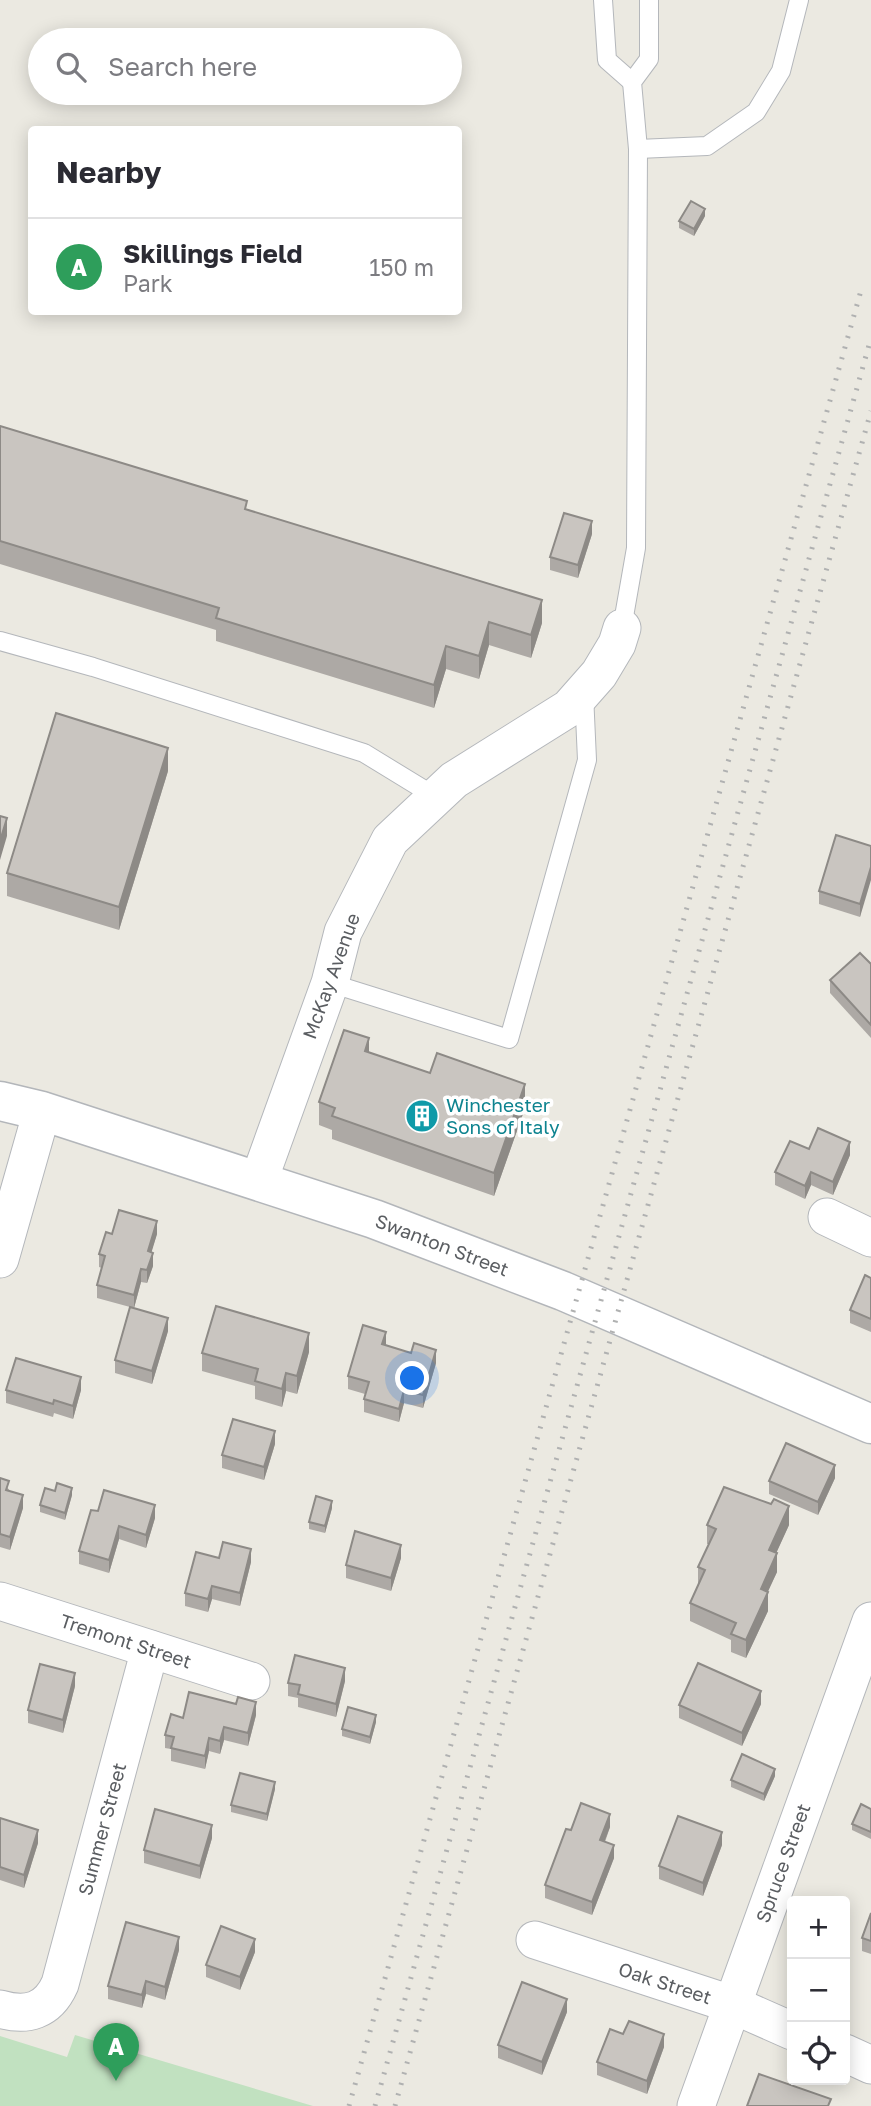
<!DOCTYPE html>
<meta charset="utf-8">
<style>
body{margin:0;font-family:"Golos Text",sans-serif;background:#f7f7f7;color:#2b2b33}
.controls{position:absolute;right:21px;bottom:21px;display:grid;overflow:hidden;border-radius:7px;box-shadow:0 4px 18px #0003}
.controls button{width:63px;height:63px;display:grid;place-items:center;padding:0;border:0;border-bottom:2px solid #e1e1e2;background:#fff;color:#2b2b33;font:35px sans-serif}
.you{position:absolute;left:413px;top:1379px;width:24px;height:24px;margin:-18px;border:5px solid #fff;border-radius:50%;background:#1a73e8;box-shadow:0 0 0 10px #1a73e833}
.badge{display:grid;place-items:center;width:46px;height:46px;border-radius:50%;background:#d7433b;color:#fff;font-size:23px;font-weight:700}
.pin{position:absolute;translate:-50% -58px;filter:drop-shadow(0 2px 4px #0008)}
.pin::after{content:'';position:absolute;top:37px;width:24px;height:21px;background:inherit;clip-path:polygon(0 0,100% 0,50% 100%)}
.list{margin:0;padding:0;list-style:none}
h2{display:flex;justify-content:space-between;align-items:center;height:91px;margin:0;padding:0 28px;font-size:30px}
h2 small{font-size:23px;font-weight:400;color:#7c7c81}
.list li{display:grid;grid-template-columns:46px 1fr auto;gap:21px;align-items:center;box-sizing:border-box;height:98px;padding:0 28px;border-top:2px solid #e1e1e2}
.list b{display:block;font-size:26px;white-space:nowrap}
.list p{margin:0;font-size:23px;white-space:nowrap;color:#7c7c81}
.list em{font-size:23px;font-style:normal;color:#7c7c81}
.icon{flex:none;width:38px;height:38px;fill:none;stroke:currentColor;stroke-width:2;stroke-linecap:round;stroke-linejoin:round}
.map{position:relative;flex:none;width:871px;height:2106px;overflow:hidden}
.search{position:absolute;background:#fff;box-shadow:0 4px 18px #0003;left:28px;top:28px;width:434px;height:77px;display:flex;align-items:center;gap:18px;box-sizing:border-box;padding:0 24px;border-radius:38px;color:#7c7c81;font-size:26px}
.panel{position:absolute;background:#fff;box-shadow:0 4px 18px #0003;left:28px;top:126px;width:434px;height:189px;border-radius:7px}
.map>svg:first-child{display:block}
.green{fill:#c1e1c0}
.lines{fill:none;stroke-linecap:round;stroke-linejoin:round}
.lane-casing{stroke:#b4b7bb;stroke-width:20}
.street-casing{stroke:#b4b7bb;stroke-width:39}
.secondary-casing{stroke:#b3b6ba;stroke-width:41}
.lane{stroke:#fff;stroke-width:18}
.street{stroke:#fff;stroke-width:37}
.secondary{stroke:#fff;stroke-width:38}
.rail{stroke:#b0b1b1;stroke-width:5;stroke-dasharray:2 9;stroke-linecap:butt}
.wall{fill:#ada9a5}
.shaded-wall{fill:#8d8a86}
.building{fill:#c9c5c0;stroke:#8d8a86;stroke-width:2}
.labels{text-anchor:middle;stroke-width:7;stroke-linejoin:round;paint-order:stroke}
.street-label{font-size:19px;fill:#5a5d61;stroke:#fff}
.culture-label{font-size:19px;fill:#0d838f;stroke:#fff;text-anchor:start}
</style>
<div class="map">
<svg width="871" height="2106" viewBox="0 0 871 2106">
<rect width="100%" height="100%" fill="#ebe9e1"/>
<path class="green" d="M75,2035L313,2106H0V2036L67,2057Z"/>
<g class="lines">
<defs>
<g id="lane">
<path d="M603,0L607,60L632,82"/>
<path d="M638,149L707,146L756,112L781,71L799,0"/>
<path d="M622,628L636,548L638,149L632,82L649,59V0"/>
<path d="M0,641L93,667L364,753L436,797"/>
<path d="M330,983L509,1039L587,760L584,694"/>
</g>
<g id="street">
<path d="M259,1180L330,983L343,932L390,840L454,780L569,708L599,674L617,644L622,628"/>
<path d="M827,1217L871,1238"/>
<path d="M0,1259L42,1111"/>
<path d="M0,1601L251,1681"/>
<path d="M535,1940L731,2004L792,2031"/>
<path d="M0,2009C27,2017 48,2011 60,1984L150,1649"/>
<path d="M845,2053L871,2065"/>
<path d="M696,2106L871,1621"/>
</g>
<path id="secondary" d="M0,1101L42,1111L374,1219L563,1291L871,1424"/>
</defs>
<use href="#lane" class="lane-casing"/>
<use href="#street" class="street-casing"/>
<use href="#secondary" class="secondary-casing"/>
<use href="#lane" class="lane"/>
<use href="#street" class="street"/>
<use href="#secondary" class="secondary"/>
<g class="rail">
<path d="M349,2106L862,287"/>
<path d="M375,2106L871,338"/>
<path d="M395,2106L871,411"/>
</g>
</g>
<g class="wall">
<path d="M705,216L694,236L679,228V221Z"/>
<path d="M0,426L247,509L542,623L531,658L489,645L479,679L446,669L434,708L216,641V630L0,564Z"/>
<path d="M592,534L578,578L550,570V557Z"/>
<path d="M168,771L119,930L7,896V873Z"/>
<path d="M871,846L860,917L819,904V891Z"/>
<path d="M871,964V1038L830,993V980Z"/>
<path d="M369,1052L525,1108L494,1196L332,1139V1130L319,1125V1102Z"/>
<path d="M809,1149L850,1155L833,1195L811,1185L805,1199L775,1185V1172Z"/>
<path d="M112,1234H157L151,1252L153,1266L147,1283L141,1282L134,1308L168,1331L152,1384L115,1373V1360L130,1307L97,1298V1285L102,1268L99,1267V1254Z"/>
<path d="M871,1278V1332L850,1323V1310Z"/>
<path d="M386,1345L436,1363L423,1408L404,1403L399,1422L364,1412V1399L365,1394L348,1389V1376Z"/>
<path d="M309,1352L297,1394L286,1391L282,1407L255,1399V1386L202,1371V1353Z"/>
<path d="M6,1390H81L73,1419L54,1413L53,1417L6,1403Z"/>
<path d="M275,1444L264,1480L222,1468V1455Z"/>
<path d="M0,1478L23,1508L10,1550L0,1547Z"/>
<path d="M835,1478L818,1515L769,1494V1481Z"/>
<path d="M72,1495L65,1520L40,1512V1505Z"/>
<path d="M332,1508L325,1533L309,1529V1522Z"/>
<path d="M98,1511L155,1518L146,1548L119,1539L109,1573L79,1564V1551Z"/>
<path d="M707,1525H789L776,1553L777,1572L767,1592L768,1611L746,1658L731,1652V1640L690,1621V1603L698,1585V1567L709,1544H707Z"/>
<path d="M219,1558L251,1562L240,1606L212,1599L208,1612L185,1606V1593Z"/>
<path d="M401,1558L391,1591L346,1578V1565Z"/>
<path d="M345,1681L336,1717L298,1707V1698L288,1696V1683Z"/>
<path d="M75,1686L63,1733L28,1723V1710Z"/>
<path d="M236,1704L256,1715L248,1746L224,1740L220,1754L209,1751L205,1769L171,1761V1749L165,1748V1735L183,1718Z"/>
<path d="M761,1704L742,1746L679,1718V1705Z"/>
<path d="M376,1722L370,1744L342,1736V1729Z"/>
<path d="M775,1776L764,1801L731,1787V1780Z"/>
<path d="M275,1789L267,1821L231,1812V1805Z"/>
<path d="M871,1809V1839L852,1830V1824Z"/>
<path d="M0,1818L38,1843L24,1888L0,1880Z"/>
<path d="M610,1827L605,1842L614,1858L592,1915L545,1898V1885L571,1830Z"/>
<path d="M212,1838L200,1879L144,1863V1850Z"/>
<path d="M722,1845L703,1896L659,1879V1866Z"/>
<path d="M871,1913V1954L862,1951V1938Z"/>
<path d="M179,1950L165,2000L146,1994L142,2008L108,1999V1986Z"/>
<path d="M255,1952L240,1990L206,1977V1965Z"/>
<path d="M567,2012L542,2075L498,2058V2045Z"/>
<path d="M623,2034L664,2047L647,2094L597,2075V2062Z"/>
</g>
<g class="shaded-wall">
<path d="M705,209V216L694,236V229Z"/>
<path d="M592,521V534L578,578V565Z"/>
<path d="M542,600V623L531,658V635Z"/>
<path d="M489,622V645L479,679V656Z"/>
<path d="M446,646V669L434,708V685Z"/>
<path d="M168,748V771L119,930V907Z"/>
<path d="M7,818V836L0,860V841Z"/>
<path d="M871,867V880L860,917V904Z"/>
<path d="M369,1038V1062L365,1051Z"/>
<path d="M525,1084V1108L494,1196V1173Z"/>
<path d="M850,1142V1155L833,1195V1182Z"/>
<path d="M811,1172V1185L805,1199V1186Z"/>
<path d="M157,1221V1234L148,1264V1251Z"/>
<path d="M153,1253V1266L147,1283V1270Z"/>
<path d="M141,1269V1282L134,1308V1295Z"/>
<path d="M168,1318V1331L152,1384V1371Z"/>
<path d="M386,1332V1344L382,1357V1344Z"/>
<path d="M309,1333V1352L297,1394V1376Z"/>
<path d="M436,1350V1363L423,1408V1395Z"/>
<path d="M286,1373V1391L282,1407V1389Z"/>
<path d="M81,1377V1390L73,1419V1406Z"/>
<path d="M404,1390V1403L399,1422V1409Z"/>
<path d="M275,1431V1444L264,1480V1467Z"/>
<path d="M835,1465V1478L818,1515V1502Z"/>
<path d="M72,1488V1495L65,1520V1513Z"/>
<path d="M23,1495V1508L10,1550V1537Z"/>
<path d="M332,1501V1508L325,1533V1526Z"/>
<path d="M155,1505V1518L146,1548V1535Z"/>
<path d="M789,1506V1525L769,1569V1550Z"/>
<path d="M119,1526V1539L109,1573V1560Z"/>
<path d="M401,1545V1558L391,1591V1578Z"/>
<path d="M251,1549V1562L240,1606V1593Z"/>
<path d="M777,1553V1572L761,1607V1589Z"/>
<path d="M212,1586V1599L208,1612V1599Z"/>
<path d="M768,1592V1611L746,1658V1640Z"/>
<path d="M345,1668V1681L336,1717V1704Z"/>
<path d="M75,1673V1686L63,1733V1720Z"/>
<path d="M761,1691V1704L742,1746V1733Z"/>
<path d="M256,1702V1715L248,1746V1733Z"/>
<path d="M376,1715V1722L370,1744V1737Z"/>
<path d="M224,1727V1740L220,1754V1741Z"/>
<path d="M209,1738V1751L205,1769V1756Z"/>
<path d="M775,1769V1776L764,1801V1794Z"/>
<path d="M275,1782V1789L267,1821V1814Z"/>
<path d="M610,1814V1827L600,1853V1840Z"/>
<path d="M212,1825V1838L200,1879V1866Z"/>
<path d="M38,1830V1843L24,1888V1875Z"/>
<path d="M722,1832V1845L703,1896V1883Z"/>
<path d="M614,1845V1858L592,1915V1902Z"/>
<path d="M179,1937V1950L165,2000V1987Z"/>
<path d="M255,1939V1952L240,1990V1977Z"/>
<path d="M146,1981V1994L142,2008V1995Z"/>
<path d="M567,1999V2012L542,2075V2062Z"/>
<path d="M664,2034V2047L647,2094V2081Z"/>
</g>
<g class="building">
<path d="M691,201L705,209L694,229L679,221Z"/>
<path d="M0,426L247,501L245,509L542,600L531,635L489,622L479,656L446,646L434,685L216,618L219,608L0,541Z"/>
<path d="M564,513L592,521L578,565L550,557Z"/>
<path d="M56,713L168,748L119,907L7,873Z"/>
<path d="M0,816L7,818L0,841Z"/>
<path d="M836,835L871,846V867L860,904L819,891Z"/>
<path d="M860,953L871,964V1025L830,980Z"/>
<path d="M344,1030L369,1038L365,1051L430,1073L437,1053L525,1084L494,1173L332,1116L335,1108L319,1102Z"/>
<path d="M818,1128L850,1142L833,1182L811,1172L805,1186L775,1172L790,1141L809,1149Z"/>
<path d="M119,1210L157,1221L148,1251L153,1253L147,1270L141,1269L134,1295L97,1285L105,1256L99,1254L106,1232L112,1234Z"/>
<path d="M865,1275L871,1278V1319L850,1310Z"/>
<path d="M216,1306L309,1333L297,1376L286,1373L282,1389L255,1381L258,1369L202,1353Z"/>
<path d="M130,1307L168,1318L152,1371L115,1360Z"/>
<path d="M363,1325L386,1332L382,1344L411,1353L414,1343L436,1350L423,1395L404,1390L399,1409L364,1399L369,1382L348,1376Z"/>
<path d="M16,1358L81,1377L73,1406L54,1400L53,1404L6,1390Z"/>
<path d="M233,1419L275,1431L264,1467L222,1455Z"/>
<path d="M786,1443L835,1465L818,1502L769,1481Z"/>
<path d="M0,1478L9,1481L6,1490L23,1495L10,1537L0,1534Z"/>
<path d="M57,1483L72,1488L65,1513L40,1505L45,1488L55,1491Z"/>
<path d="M724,1487L771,1504L774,1499L789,1506L769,1550L777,1553L761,1589L768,1592L746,1640L731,1634L736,1623L690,1603L705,1570L698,1567L716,1529L707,1525Z"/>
<path d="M104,1490L155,1505L146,1535L119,1526L109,1560L79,1551L91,1510L98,1511Z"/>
<path d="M316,1496L332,1501L325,1526L309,1522Z"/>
<path d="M355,1531L401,1545L391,1578L346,1565Z"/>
<path d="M223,1542L251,1549L240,1593L212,1586L208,1599L185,1593L196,1552L219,1558Z"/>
<path d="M295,1655L345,1668L336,1704L298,1694L300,1685L288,1683Z"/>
<path d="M698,1663L761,1691L742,1733L679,1705Z"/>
<path d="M40,1664L75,1673L63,1720L28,1710Z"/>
<path d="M189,1692L236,1704L238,1697L256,1702L248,1733L224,1727L220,1741L209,1738L205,1756L171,1748L174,1737L165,1735L171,1714L183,1718Z"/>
<path d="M348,1707L376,1715L370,1737L342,1729Z"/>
<path d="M742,1754L775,1769L764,1794L731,1780Z"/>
<path d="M240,1773L275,1782L267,1814L231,1805Z"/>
<path d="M581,1803L610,1814L600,1840L614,1845L592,1902L545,1885L566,1829L571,1830Z"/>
<path d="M861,1804L871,1809V1832L852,1824Z"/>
<path d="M155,1809L212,1825L200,1866L144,1850Z"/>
<path d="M678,1816L722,1832L703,1883L659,1866Z"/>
<path d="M0,1818L38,1830L24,1875L0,1867Z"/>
<path d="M871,1913V1941L862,1938Z"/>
<path d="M126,1922L179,1937L165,1987L146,1981L142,1995L108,1986Z"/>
<path d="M221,1926L255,1939L240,1977L206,1965Z"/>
<path d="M522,1982L567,1999L542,2062L498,2045Z"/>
<path d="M629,2021L664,2034L647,2081L597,2062L610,2029L623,2034Z"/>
<path d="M759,2074L831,2099L828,2106H747Z"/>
</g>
<defs>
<symbol id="building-disc" viewBox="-11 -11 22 22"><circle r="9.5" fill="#0f9aa8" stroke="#fff"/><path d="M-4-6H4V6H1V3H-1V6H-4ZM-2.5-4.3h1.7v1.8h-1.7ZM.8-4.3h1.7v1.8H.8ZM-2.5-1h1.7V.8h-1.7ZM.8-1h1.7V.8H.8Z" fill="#fff"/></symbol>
</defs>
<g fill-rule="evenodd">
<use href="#building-disc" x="403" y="1097" width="38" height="38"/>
</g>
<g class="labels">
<g class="street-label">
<text transform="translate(331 976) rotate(-70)" y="7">McKay Avenue</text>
<text transform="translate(442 1245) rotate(21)" y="7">Swanton Street</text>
<text transform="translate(126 1641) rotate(18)" y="7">Tremont Street</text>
<text transform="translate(102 1829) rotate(-75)" y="7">Summer Street</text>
<text transform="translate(783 1863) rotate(-70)" y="7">Spruce Street</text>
<text transform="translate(665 1983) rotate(18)" y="7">Oak Street</text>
</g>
<g class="culture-label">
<text x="446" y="1112">Winchester<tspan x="446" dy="22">Sons of Italy</tspan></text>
</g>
</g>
</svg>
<div class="controls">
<button>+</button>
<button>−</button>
<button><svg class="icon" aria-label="locate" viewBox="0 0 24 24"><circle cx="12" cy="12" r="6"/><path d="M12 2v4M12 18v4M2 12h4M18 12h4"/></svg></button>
</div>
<div class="you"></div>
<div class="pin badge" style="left:116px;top:2081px;background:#2e9e5b">A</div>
<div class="search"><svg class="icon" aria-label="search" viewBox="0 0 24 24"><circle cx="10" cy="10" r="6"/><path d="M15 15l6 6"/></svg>Search here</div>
<section class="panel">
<h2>Nearby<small></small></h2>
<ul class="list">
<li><span class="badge" style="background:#2e9e5b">A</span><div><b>Skillings Field</b><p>Park</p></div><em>150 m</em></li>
</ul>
</section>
</div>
